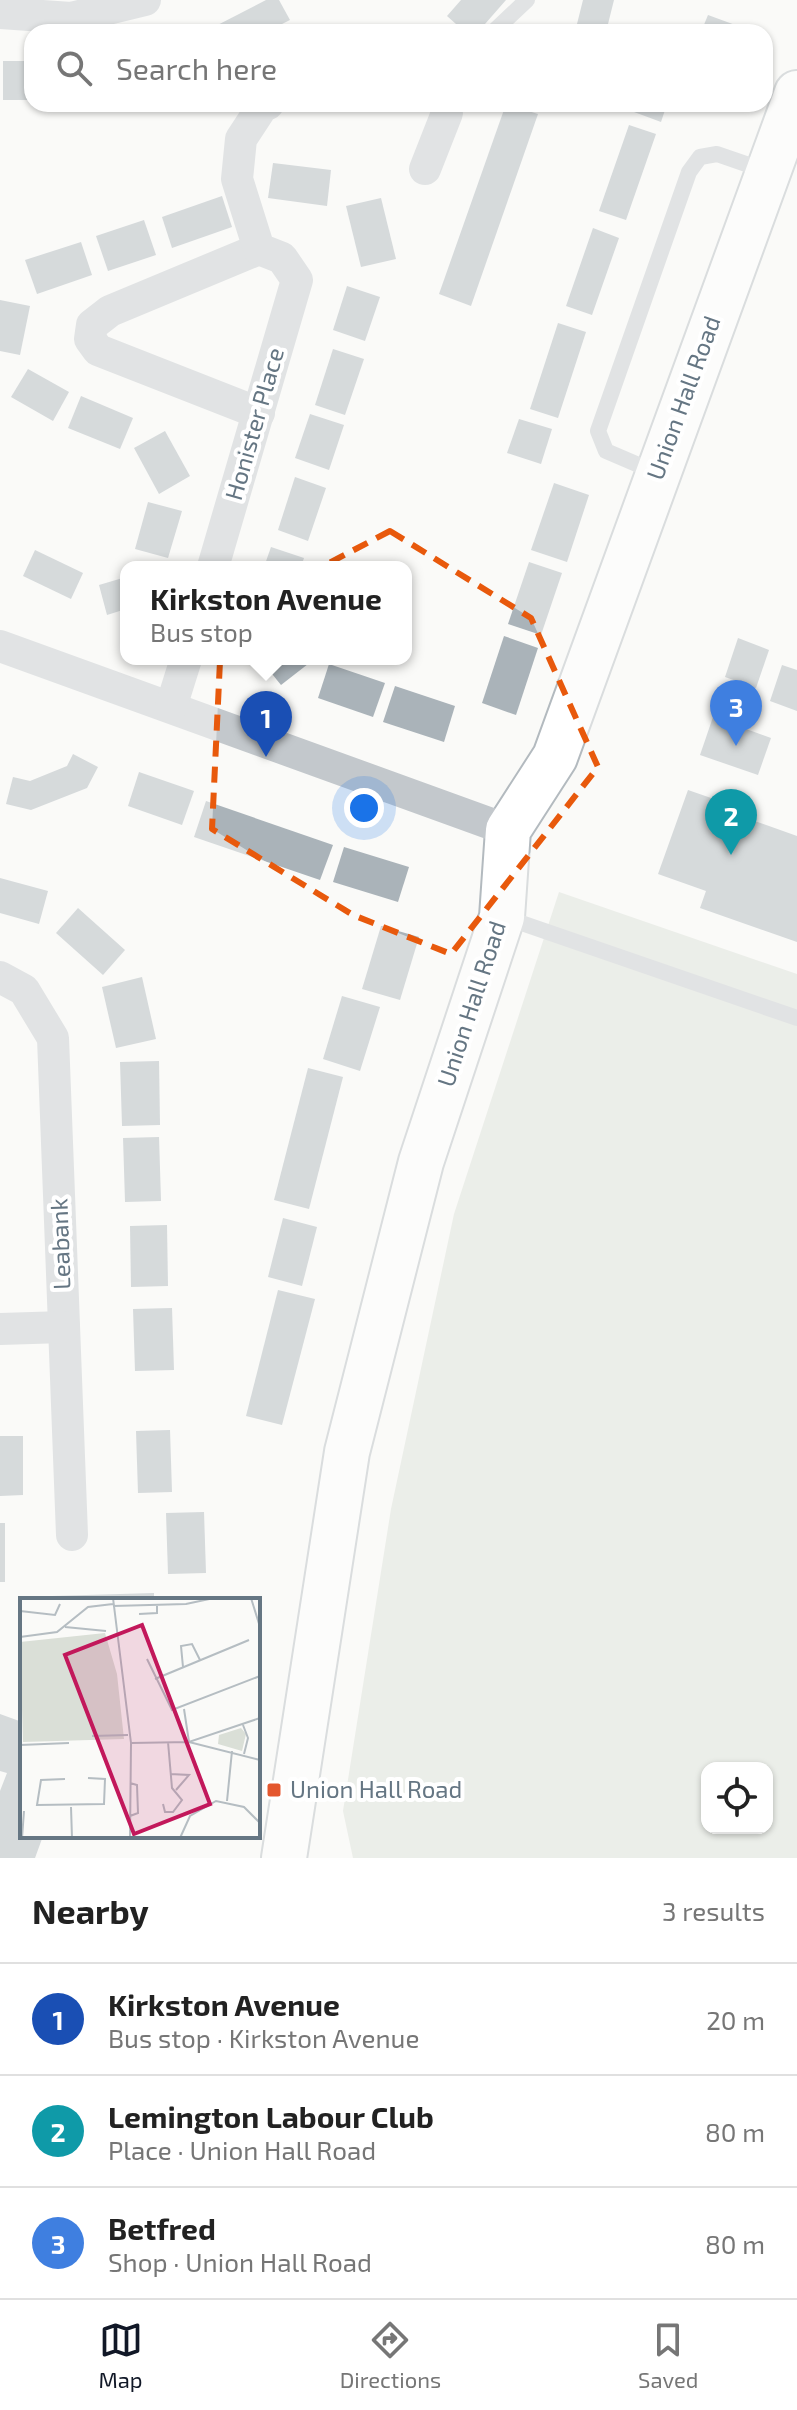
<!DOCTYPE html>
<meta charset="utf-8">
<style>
body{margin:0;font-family:"Exo 2",sans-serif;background:#f6f6f6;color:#222}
.controls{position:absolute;right:24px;bottom:24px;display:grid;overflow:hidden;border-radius:16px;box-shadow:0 2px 6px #0004}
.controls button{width:72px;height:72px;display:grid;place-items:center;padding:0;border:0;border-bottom:2px solid #e0e0e0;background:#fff;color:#222;font:40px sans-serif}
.you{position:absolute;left:364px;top:808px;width:28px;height:28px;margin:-20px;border:6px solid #fff;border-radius:50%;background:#1a73e8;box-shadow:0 0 0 12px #1a73e833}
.badge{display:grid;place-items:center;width:52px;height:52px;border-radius:50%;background:#111827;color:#fff;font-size:26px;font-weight:700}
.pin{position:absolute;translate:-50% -66px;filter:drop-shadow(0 2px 4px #0008)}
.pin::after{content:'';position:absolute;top:42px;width:28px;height:24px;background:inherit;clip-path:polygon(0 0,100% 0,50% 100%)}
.popup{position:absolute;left:120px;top:561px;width:292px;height:104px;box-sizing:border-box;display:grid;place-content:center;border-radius:16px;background:#fff;filter:drop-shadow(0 2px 6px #0005);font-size:26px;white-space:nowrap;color:#767676}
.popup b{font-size:30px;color:#222}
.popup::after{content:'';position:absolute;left:50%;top:100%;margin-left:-16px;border:16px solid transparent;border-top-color:#fff}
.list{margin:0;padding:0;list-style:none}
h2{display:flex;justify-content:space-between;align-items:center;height:104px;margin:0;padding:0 32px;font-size:34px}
h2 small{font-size:26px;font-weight:400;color:#767676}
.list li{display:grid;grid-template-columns:52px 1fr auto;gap:24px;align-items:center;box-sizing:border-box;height:112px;padding:0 32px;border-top:2px solid #e0e0e0}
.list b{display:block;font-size:30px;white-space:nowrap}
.list p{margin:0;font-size:26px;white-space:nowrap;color:#767676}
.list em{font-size:26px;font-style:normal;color:#767676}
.icon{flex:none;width:44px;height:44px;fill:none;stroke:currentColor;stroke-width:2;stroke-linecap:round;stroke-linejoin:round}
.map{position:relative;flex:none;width:797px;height:1858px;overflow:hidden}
.search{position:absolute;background:#fff;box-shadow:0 2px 6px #0004;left:24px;right:24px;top:24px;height:88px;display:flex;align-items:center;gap:20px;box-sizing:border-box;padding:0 28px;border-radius:24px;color:#767676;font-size:30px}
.sheet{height:440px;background:#fff}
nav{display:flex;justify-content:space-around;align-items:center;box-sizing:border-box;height:112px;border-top:2px solid #e0e0e0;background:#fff;font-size:22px;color:#767676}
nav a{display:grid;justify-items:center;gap:4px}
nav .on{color:#111827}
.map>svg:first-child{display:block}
.green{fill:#dadfd7;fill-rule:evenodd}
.building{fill:#aab3b9}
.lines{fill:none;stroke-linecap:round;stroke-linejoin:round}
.secondary-casing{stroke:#b3babf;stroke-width:48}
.lane{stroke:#c3c8cc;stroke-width:16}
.street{stroke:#c3c8cc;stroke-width:32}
.secondary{stroke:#fff;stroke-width:44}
.marked{fill:none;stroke:#e8590c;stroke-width:6;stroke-dasharray:16 10;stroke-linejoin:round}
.poi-dot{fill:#e4572e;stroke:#fff;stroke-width:3}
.labels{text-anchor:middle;stroke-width:8;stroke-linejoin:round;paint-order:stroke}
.street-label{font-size:24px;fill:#657683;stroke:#fff}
.poi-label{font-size:24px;fill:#657683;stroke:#fff;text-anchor:start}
.inset-road{fill:none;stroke:#b5bdc2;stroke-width:2}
.view{fill:#c2185b;fill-opacity:0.15;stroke:#c2185b;stroke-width:4}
.inset-edge{fill:none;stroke:#657683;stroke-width:4}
</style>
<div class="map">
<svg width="797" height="1858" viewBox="0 0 797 1858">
<rect width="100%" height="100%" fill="#fafaf8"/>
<path class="green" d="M559,892L797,974V1858H353L343,1811L391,1509L454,1214ZM707,1768H767V1828H707Z"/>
<g class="building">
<path d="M266,0H279L290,20L266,32H204Z"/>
<path d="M461,0H506L478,32H465L447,16Z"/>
<path d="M583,0H614L606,32H575Z"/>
<path d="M708,15L738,26L735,32H701Z"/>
<rect x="3" y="61" width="29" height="39"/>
<path d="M506,104L538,114L471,306L439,294Z"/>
<path d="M628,104H667L661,122L626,109Z"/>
<path d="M629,125L656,134L626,220L599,211Z"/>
<path d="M273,163L331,170L327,206L268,198Z"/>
<path d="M222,196L232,227L172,248L162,217Z"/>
<path d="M381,198L396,259L361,267L346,206Z"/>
<path d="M144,220L156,255L108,271L96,236Z"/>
<path d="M593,228L619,238L592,315L566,306Z"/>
<path d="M81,242L92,275L37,294L25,260Z"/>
<path d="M347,286L380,297L365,341L333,330Z"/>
<path d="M0,300L30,306L20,355L0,351Z"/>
<path d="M558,323L586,332L558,418L530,409Z"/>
<path d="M333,349L364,359L345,415L315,405Z"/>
<path d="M28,369L69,392L53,421L11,397Z"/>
<path d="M81,396L133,418L120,449L68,428Z"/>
<path d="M310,414L344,425L329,470L295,458Z"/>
<path d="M519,419L552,429L541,464L507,453Z"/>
<path d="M165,431L190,476L159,494L134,448Z"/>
<path d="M295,477L326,488L308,541L278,530Z"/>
<path d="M554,483L589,495L567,562L531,550Z"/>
<path d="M148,502L182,511L168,558L135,549Z"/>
<path d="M271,547L304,558L301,567H264Z"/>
<path d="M35,550L83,573L71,599L23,576Z"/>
<path d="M529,562L562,573L541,635L508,624Z"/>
<path d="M126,577V609L107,615L99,585Z"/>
<path d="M504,636L538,648L516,715L482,703Z"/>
<path d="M738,638L769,650L756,688L725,677Z"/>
<path d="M260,659H305L308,664L281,685Z"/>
<path d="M329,664L385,683L373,717L318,698Z"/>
<path d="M782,665L797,670V711L770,701Z"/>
<path d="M395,686L455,706L444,742L383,722Z"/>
<path d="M713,717L771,738L758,775L700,755Z"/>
<path d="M73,754L98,767L87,788L31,810L6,804L13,777L30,781L67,766Z"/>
<path d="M139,772L194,791L182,825L128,806Z"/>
<path d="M688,790L737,807L735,814L797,836V942L700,908L706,891L658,874Z"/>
<path d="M206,801L333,845L320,880L194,837Z"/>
<path d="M344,847L409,867L398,902L333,882Z"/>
<path d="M0,878L48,891L39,924L0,913Z"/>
<path d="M78,908L125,950L103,975L56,933Z"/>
<path d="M381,926L419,937L400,1000L362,989Z"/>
<path d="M142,977L156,1039L116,1048L102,987Z"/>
<path d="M342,996L380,1007L360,1071L323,1059Z"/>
<path d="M159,1061L160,1125L122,1126L120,1062Z"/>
<path d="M308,1068L343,1077L309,1209L274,1200Z"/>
<path d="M159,1137L161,1201L125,1202L123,1138Z"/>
<path d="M283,1218L317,1227L302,1286L268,1277Z"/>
<path d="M167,1225L168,1286L131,1287L130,1226Z"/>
<path d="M278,1290L315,1299L282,1425L246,1416Z"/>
<path d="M172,1308L174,1370L135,1371L133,1309Z"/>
<path d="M170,1430L172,1492L138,1493L136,1431Z"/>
<path d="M0,1436H23V1495L0,1496Z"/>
<path d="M204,1512L206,1573L168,1574L166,1513Z"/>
<rect x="0" y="1523" width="5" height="59"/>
<path d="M154,1593V1600H18V1597Z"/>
<path d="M0,1714L22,1722V1836H43L35,1858H0V1791L7,1773L0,1771Z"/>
</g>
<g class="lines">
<defs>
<path id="secondary" d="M284,1858L347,1452L421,1162L502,917L508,830L555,757L797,93"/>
</defs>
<use href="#secondary" class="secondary-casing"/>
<g class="lane">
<path d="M493,32L527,0"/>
<path d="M655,472L606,451L598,431L689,172L700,157L717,154L766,171"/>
<path d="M504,917L797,1018"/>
</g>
<g class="street">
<path d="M0,13L71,18L145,0"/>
<path d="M425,169L447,113L445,104"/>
<path d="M259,249L110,311L92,325L90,339L98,350L259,413"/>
<path d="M213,567L297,280L282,258L259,249L237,179L241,139L262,107L268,104"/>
<path d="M0,646L508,830"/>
<path d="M171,707L186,659"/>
<path d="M0,977L24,990L53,1038L72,1535"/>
<path d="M0,1329L64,1327"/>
</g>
<use href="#secondary" class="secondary"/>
</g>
<path d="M0 0H797V1858H0ZM390,531L531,618L598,767L451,954L353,915L212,829L222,619Z" fill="#fafaf8" fill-opacity=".55" fill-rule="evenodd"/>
<path class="marked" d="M390,531L531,618L598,767L451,954L353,915L212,829L222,619Z"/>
<rect class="poi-dot" x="266" y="1782" width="16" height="16" rx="4"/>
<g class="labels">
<g class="street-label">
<text transform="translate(684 398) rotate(-70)" y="8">Union Hall Road</text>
<text transform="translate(255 424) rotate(-74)" y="8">Honister Place</text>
<text transform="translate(472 1004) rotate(-72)" y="8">Union Hall Road</text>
<text transform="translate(61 1244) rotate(-92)" y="8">Leabank</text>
</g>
<g class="poi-label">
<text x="290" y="1798">Union Hall Road</text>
</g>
</g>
<g transform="translate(20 1598)">
<rect width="240" height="240" fill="#fafaf8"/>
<path d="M85,35L97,76L104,141L3,144L0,44ZM221,130L226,136L222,153L198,146L199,137Z" fill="#dadfd7"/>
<path class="inset-road" d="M93,0L111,145L110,240M231,0L240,29M93,8L166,6L194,0M0,13L35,17L40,6M119,16L137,15V7M45,29L86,33M0,39L37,34L68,9L93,6M127,61L152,112L240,78M163,69L161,48L172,46L180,62M135,81L229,42M164,111L169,144L240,120M223,127L228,140L224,156M72,138L108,137M111,145L169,144L240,162M0,147L49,145M150,176L169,177L156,192M45,181L21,182L17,207L84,206L85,181L68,180M110,185L117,187L118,215L110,218M207,203L212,153M143,206L145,214H153L162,202L152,190L148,144M51,209L52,240M2,240L4,213M84,240L110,239M160,240L170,218L196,203L224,209L240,225"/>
<path class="view" d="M122,27L190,206L114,236L45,57Z"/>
<rect width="240" height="240" class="inset-edge"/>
</g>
</svg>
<div class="controls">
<button><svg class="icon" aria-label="locate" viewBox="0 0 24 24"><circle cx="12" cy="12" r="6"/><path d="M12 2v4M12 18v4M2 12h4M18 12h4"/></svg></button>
</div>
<div class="you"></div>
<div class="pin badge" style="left:266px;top:757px;background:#1a4fb4">1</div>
<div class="popup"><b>Kirkston Avenue</b>Bus stop</div>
<div class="pin badge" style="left:731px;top:855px;background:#0f9aa8">2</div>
<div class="pin badge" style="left:736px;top:746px;background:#3f7fe0">3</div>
<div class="search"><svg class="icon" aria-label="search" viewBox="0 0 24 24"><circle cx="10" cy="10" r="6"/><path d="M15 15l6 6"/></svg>Search here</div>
</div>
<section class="sheet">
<h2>Nearby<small>3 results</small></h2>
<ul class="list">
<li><span class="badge" style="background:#1a4fb4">1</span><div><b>Kirkston Avenue</b><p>Bus stop · Kirkston Avenue</p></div><em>20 m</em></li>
<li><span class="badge" style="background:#0f9aa8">2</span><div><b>Lemington Labour Club</b><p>Place · Union Hall Road</p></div><em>80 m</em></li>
<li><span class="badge" style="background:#3f7fe0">3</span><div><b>Betfred</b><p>Shop · Union Hall Road</p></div><em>80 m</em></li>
</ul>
</section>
<nav>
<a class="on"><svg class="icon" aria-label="map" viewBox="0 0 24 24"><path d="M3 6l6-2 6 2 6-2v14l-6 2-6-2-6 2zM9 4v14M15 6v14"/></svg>Map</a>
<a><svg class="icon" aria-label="directions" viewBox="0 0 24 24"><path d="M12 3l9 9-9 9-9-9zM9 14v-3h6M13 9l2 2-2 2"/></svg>Directions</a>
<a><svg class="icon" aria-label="saved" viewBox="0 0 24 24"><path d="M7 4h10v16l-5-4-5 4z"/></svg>Saved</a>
</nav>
